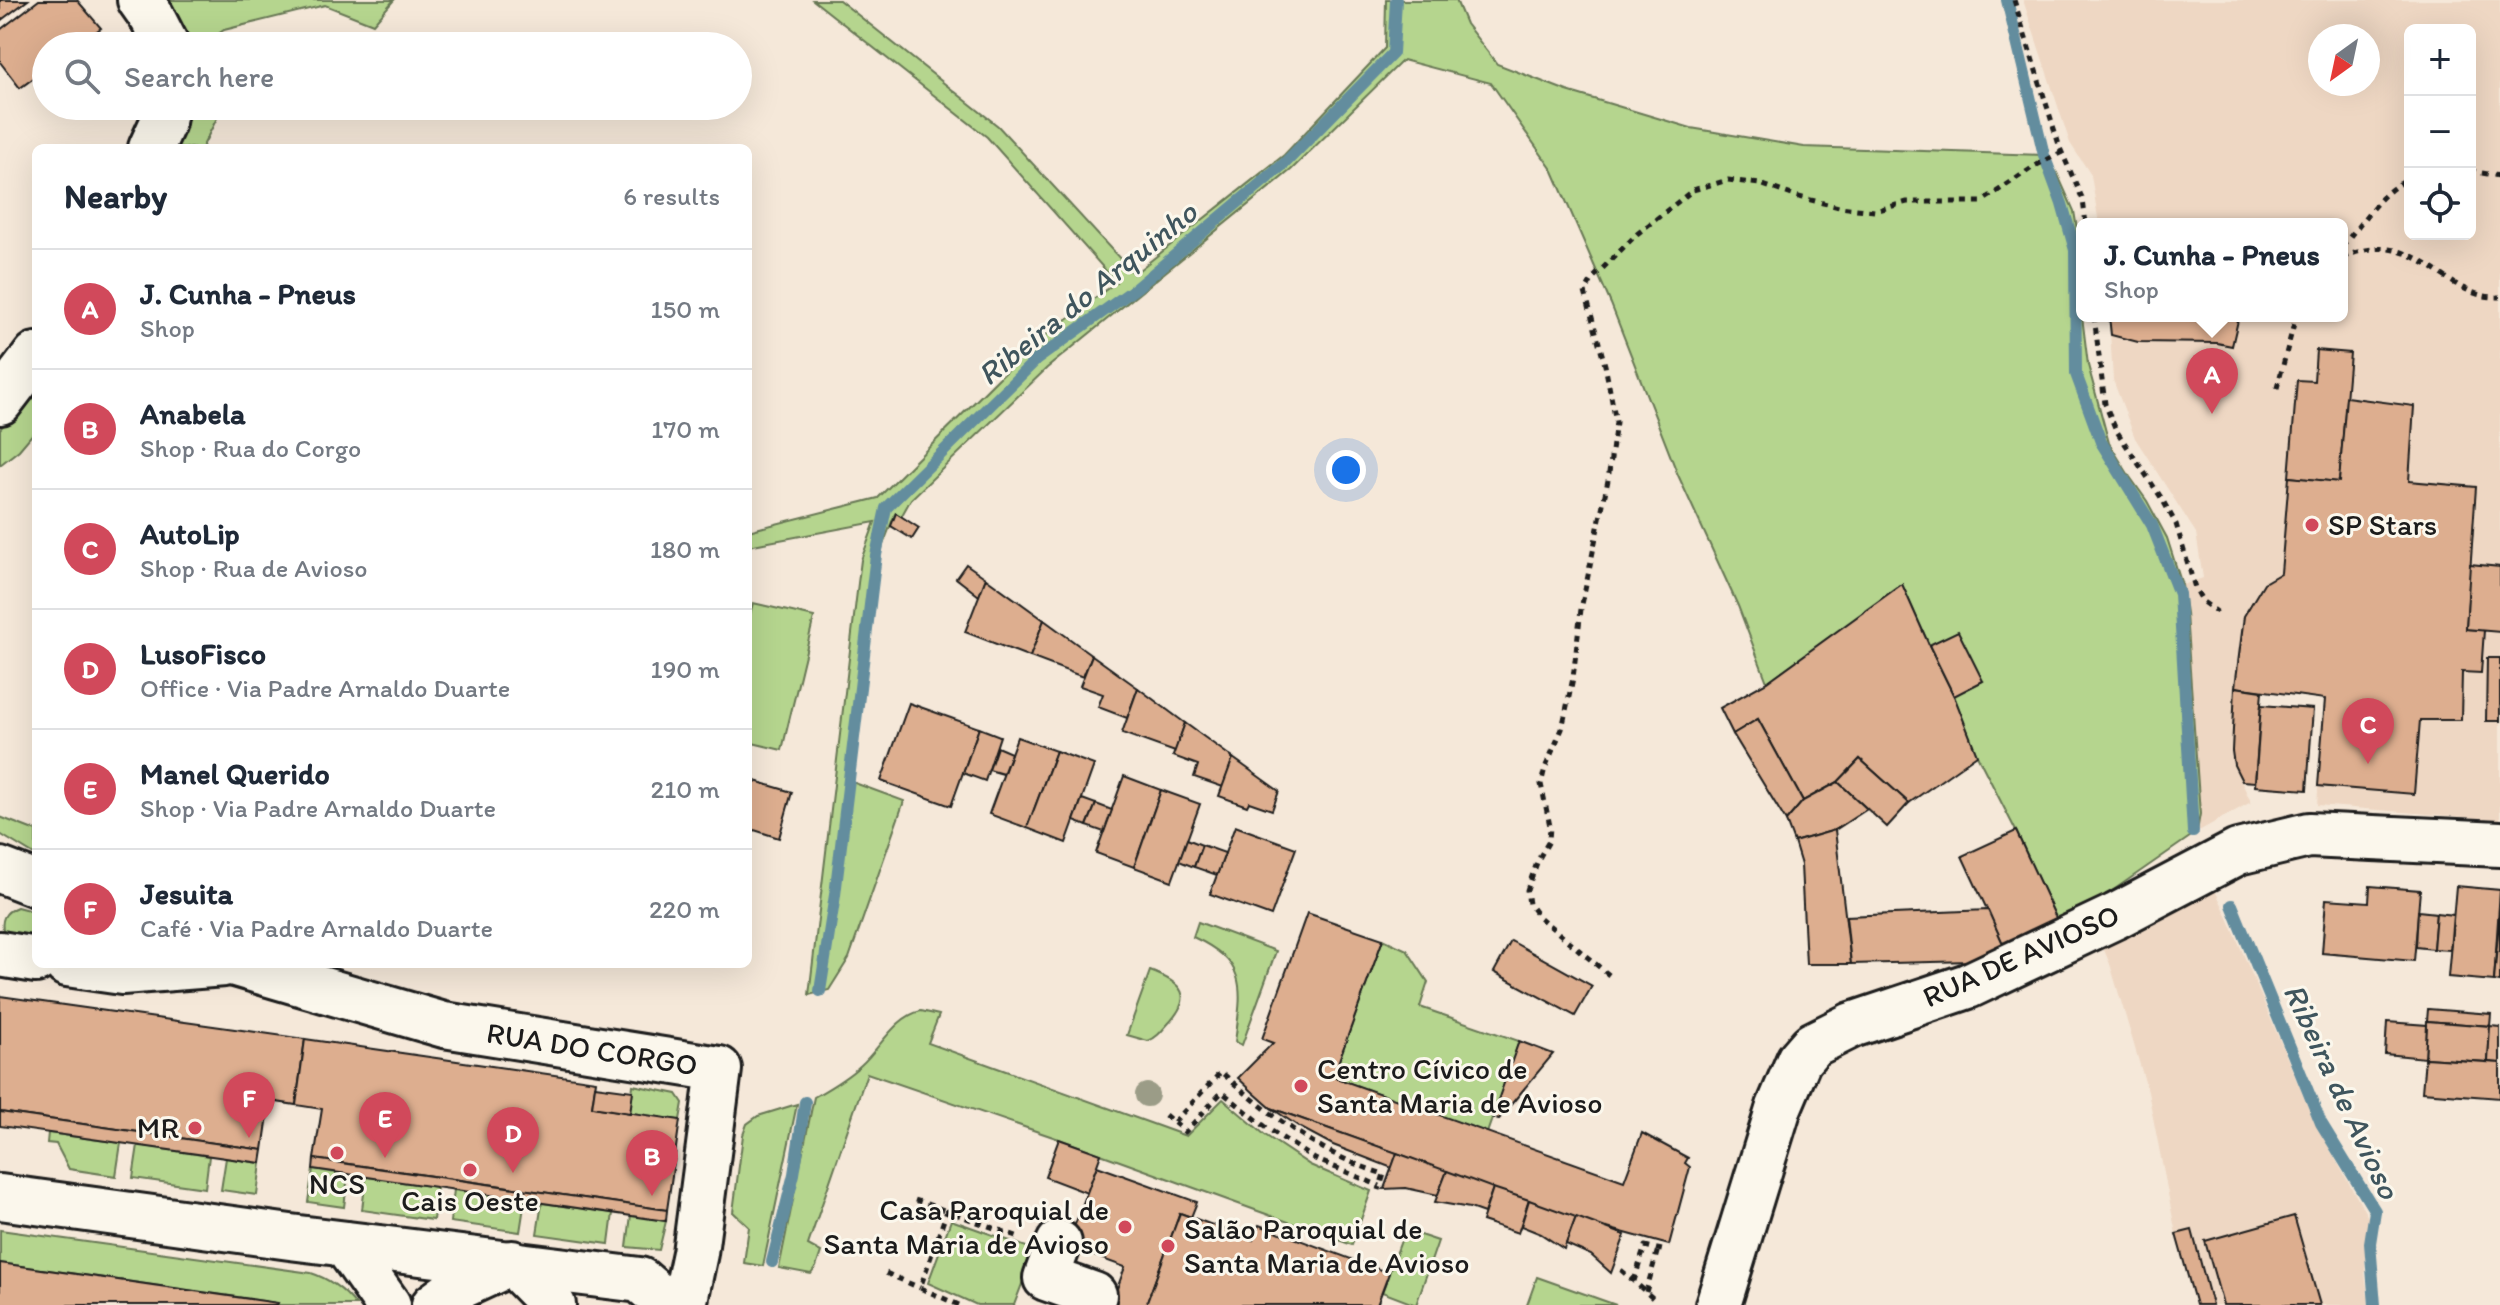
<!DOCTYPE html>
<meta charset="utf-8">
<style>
body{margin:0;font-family:Itim,sans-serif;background:#f6f6f7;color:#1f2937}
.controls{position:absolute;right:24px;top:24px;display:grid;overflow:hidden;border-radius:12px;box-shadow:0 8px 32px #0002}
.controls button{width:72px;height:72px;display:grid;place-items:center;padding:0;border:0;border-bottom:2px solid #e0e1e3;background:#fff;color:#1f2937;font:40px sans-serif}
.compass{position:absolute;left:2308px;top:24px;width:72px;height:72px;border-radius:50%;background:#fff;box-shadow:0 8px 32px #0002;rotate:213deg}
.you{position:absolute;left:1346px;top:470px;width:28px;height:28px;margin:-20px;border:6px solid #fff;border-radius:50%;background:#1a73e8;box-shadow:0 0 0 12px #1a73e833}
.badge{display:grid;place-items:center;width:52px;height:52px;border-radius:50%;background:#d1495b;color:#fff;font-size:26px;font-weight:700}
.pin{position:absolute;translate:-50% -66px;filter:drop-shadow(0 2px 4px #0008)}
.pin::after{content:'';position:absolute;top:42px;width:28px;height:24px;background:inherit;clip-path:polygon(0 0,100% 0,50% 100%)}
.popup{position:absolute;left:2076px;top:218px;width:272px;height:104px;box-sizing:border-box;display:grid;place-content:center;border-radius:12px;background:#fff;filter:drop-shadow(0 2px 6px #0005);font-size:26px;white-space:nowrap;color:#747a83}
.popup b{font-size:30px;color:#1f2937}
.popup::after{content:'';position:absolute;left:50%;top:100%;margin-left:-16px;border:16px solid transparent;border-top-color:#fff}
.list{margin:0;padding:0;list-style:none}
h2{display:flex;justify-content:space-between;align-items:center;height:104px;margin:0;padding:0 32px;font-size:34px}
h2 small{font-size:26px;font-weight:400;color:#747a83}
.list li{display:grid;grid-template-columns:52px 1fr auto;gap:24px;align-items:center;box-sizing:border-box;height:120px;padding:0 32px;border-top:2px solid #e0e1e3}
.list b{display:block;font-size:30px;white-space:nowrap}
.list p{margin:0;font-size:26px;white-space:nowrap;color:#747a83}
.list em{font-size:26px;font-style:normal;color:#747a83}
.icon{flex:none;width:44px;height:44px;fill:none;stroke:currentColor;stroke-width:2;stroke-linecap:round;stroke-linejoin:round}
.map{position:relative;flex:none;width:2500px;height:1305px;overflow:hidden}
.search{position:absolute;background:#fff;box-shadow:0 8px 32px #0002;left:32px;top:32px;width:720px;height:88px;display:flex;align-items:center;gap:20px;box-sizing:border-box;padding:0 28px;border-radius:44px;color:#747a83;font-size:30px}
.panel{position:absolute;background:#fff;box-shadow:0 8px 32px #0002;left:32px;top:144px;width:720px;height:824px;border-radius:12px}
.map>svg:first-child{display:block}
.built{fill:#eed7c3;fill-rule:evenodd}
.green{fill:#b5d58e;stroke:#687855;stroke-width:2}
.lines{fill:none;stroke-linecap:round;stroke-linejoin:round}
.stream{stroke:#638d9e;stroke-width:12}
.building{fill:#ddae8f;stroke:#1c1c1c;stroke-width:2}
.minor-casing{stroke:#1c1c1c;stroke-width:50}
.path{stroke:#1c1c1c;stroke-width:5;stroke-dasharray:6 6;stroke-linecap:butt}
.minor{stroke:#fbf7ec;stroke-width:44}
.tree{fill:#9b9c87}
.poi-dot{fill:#d1495b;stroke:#fbf7ec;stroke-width:3}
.labels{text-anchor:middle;stroke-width:6;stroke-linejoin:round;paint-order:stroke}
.poi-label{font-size:30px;fill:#1c1c1c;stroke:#fbf7ec;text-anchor:start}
.street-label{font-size:30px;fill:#1c1c1c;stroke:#fbf7ec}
.water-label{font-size:32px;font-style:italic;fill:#3f555d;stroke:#fbf7ec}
</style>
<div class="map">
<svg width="2500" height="1305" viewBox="0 0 2500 1305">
<rect width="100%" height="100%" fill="#f5e8d9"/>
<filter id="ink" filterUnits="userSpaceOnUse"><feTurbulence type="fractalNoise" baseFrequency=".0125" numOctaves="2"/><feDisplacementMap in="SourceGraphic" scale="16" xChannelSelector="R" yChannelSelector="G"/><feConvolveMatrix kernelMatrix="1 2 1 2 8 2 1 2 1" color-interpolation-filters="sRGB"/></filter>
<g filter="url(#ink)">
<g class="built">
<path d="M2023,0H2500V820L2317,805L2325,699L2236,687L2234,766L2251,802L2197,832L2200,814L2186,613L2182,585L2203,578L2196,533L2135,438L2113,380L2109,316H2342V224H2099L2091,175L2070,143ZM2410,30H2470V234H2410ZM2320,36H2368V84H2320Z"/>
<path d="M2206,872L2226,913L2313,1119L2369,1219L2365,1242V1274L2369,1305H2196L2176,1234L2148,1092L2110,964L2096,931Z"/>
</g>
<g class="green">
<path d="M151,0H394L373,24L325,5L224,30L201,46H177Z"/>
<path d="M813,0H839L998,126L1134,274L1284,155L1385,48L1386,0H1456L1466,24L1497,64L1567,91L1691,128L1804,147L2044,155L2057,173L2074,211L2079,241L2082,316L2088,365L2109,443L2130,477L2147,501L2167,538L2182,585L2186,613L2200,814L2197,832L2086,909L2058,922L2016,831L1977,755L1954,696L1983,681L1929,645L1902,585L1767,682L1738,606L1678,475L1611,304L1553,171L1491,83L1403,60L1291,170L1047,368L911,499L901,517L895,514L883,545L878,563L852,782L904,801L849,958L829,990L809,995L858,583L861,560L875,522L748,546V531L878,498L1029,348L1116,282L987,137Z"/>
<path d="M183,106H223L202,148H168Z"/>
<path d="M36,388V430L19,450L0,465V429Z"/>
<path d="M753,603L814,617L782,750L748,742V622Z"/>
<path d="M0,817L36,831V856L0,834Z"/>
<path d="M17,907L36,912V945L4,934C0,920 4,912 17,907Z"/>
<path d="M1198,922L1276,951L1242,1045L1235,1042C1242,988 1249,963 1193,937Z"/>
<path d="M1383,939L1407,950L1428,982L1420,1007L1519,1041L1487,1133L1333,1077Z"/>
<path d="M1150,971C1183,983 1195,996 1167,1025C1161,1032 1156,1038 1148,1041L1127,1035Z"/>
<path d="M921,1011L939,1015L928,1043L1186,1136L1223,1099L1265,1135L1310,1165L1371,1191L1352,1245L1059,1139L867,1073L808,1245L821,1252L816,1267L811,1274L779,1268L814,1097C830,1088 847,1078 861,1065C880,1048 896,1016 921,1011Z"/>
<path d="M633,1085L677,1094L683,1103L680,1120L630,1113Z"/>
<path d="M797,1104L763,1266L744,1263L749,1227L733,1212L743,1135L747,1124L758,1116Z"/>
<path d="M48,1133L121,1143L116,1176L69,1169L56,1144L47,1143Z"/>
<path d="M138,1145L209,1156L205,1188L133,1178Z"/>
<path d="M226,1158L261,1163L257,1195L221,1190Z"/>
<path d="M313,1169L348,1175L344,1207L308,1202Z"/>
<path d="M366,1177L437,1187L433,1220L362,1210Z"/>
<path d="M454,1190L525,1200L520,1232L450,1222Z"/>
<path d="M542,1203L613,1213L609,1244L537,1234Z"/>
<path d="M631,1215L666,1221L659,1250L627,1247Z"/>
<path d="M951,1220L1035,1250L1014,1305H977L928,1283Z"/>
<path d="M0,1230L311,1273C330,1279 344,1290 356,1305H277V1303L0,1263Z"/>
<path d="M1405,1230L1438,1241L1416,1305L1382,1292Z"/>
<path d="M1537,1277L1616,1305H1527Z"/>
</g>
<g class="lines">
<g class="stream">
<path d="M2007,0L2044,155L2062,204L2075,250L2076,374L2101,442L2152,525L2179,594L2193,832"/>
<path d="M2232,905L2321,1123L2375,1211L2370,1243L2375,1305"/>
<path d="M820,991L835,895L876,555L886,508L1036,360L1136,288L1284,164L1393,53L1396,0"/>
<path d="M772,1262L794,1174L805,1102"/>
</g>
</g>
<g class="building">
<path d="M0,0H28L0,21Z"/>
<path d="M39,0H77L101,28L76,46H46V69L20,88L0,62V30Z"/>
<path d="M2109,316H2239L2232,346L2217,343L2138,342L2111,335Z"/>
<path d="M2316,350L2350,353L2339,482L2289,477L2297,380L2314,381Z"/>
<path d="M2346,397L2414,406L2409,481L2476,487L2466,629L2484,630L2481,673L2462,672L2461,720H2420L2414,794L2318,786L2325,699L2235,687L2244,616L2264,583L2281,573L2289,477L2339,482Z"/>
<path d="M896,513L919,528L912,539L891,526Z"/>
<path d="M966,564L986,578L979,596L956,578Z"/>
<path d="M2470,564L2500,567V632L2466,629Z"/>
<path d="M986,578L1044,620L1030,657L965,632Z"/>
<path d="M1902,584L1929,645L1954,696L1977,755L1909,803L1860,759L1838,782L1803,801L1758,719L1733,734L1720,708L1767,682Z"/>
<path d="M1044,620L1092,655L1083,677L1030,657Z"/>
<path d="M1958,631L1983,681L1954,696L1929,645Z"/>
<path d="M1092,655L1138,688L1127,718L1098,707L1103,694L1080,686Z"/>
<path d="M2487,658H2500V721H2486Z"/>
<path d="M2235,687L2262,691L2255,782L2242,781L2234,765L2232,751Z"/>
<path d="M1138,688L1185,723L1175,752L1122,733Z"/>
<path d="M909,703L979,728L951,806L881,781Z"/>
<path d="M2261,705L2313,709L2307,790L2255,786Z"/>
<path d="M1758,719L1803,801L1786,821L1733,734Z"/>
<path d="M1185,723L1233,758L1223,787L1194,777L1198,765L1173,756Z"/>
<path d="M979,728L1000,736L985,781L963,773Z"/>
<path d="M1017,737L1056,751L1027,828L989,814Z"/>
<path d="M997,747L1011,753L1003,774L989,770Z"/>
<path d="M1056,751L1094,765L1066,843L1027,828Z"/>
<path d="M1233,758L1279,791L1272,810L1249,802L1247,806L1219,796Z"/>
<path d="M1860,759L1909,803L1887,827L1838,782Z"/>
<path d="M1124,776L1161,790L1134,867L1096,853Z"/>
<path d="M748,779L792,792L779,838L748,828Z"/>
<path d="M1838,782L1867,809L1835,830L1794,842L1786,821L1803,801Z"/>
<path d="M1161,790L1200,804L1172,881L1134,867Z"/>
<path d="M1082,799L1096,804L1087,826L1074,821Z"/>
<path d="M1096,804L1112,810L1104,832L1087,826Z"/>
<path d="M1235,826L1296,848L1271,916L1210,894Z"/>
<path d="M1835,830L1851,964H1806L1801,865L1794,842Z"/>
<path d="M2016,831L2058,922L2004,946L1962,856Z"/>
<path d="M1187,839L1202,845L1194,867L1179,861Z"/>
<path d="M1202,845L1225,853L1217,875L1194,867Z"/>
<path d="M2370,886L2420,890L2414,961L2322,953L2326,899L2369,902Z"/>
<path d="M2456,886L2500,890L2494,981L2448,977Z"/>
<path d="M2500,908V982L2494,981Z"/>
<path d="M1988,910L2004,946L1972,961L1851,964L1846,916Z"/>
<path d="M2418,911L2436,913L2433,949L2416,947Z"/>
<path d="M1307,913L1383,939L1333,1077L1624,1181L1642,1133L1688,1158L1685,1163L1690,1167L1669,1245L1607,1228L1601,1245L1549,1218L1492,1196L1442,1183L1406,1177L1413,1159L1271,1108L1254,1093L1238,1078L1273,1043L1262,1039Z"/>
<path d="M2436,913L2453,915L2450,950L2433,949Z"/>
<path d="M1511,941L1592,986L1575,1016L1494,972Z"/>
<path d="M0,996L305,1039L296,1105L270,1101L263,1150L0,1112Z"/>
<path d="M2428,1009L2491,1014L2490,1026L2427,1021Z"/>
<path d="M2427,1021L2490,1026L2488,1062L2425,1058Z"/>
<path d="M2387,1022L2427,1025L2425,1058L2385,1054Z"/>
<path d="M2490,1026L2500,1027V1063L2488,1062Z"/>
<path d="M305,1039L596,1081L592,1107L680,1120L667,1210L314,1159L322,1109L296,1105Z"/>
<path d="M1519,1041L1553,1054L1499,1119L1492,1117Z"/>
<path d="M2425,1058L2500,1063V1098L2422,1092Z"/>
<path d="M595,1086L633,1091L630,1113L592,1107Z"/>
<path d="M1271,1108L1397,1153L1392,1168L1333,1145L1301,1128Z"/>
<path d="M0,1112L263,1150L261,1163L0,1126Z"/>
<path d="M1059,1139L1101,1154L1087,1193L1045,1177Z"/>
<path d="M1397,1153L1447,1171L1438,1195L1406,1188L1384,1189Z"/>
<path d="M314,1159L667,1210L666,1221L313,1169Z"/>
<path d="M1097,1166L1197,1202L1191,1217L1180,1213L1146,1305H1111L1125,1267L1067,1246Z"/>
<path d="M1447,1171L1493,1188L1484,1213L1470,1208L1435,1202Z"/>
<path d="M1493,1188L1529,1200L1518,1233L1482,1221Z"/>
<path d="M1529,1200L1576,1217L1564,1249L1541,1234L1521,1226Z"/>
<path d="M1180,1213L1253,1240L1259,1225L1389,1273L1377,1305H1146Z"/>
<path d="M2294,1216L2320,1305H2223L2205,1241Z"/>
<path d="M1576,1217L1625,1235L1611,1273L1591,1255L1566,1244Z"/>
<path d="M2192,1230L2212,1305H2196L2176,1234Z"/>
<path d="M0,1263L278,1303L277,1305H0Z"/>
</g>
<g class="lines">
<defs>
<g id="minor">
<path d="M140,0L152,17L167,46"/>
<path d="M151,148L163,122L166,106"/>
<path d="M0,402L36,355"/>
<path d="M0,870L36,884"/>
<path d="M0,954L36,960"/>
<path d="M67,964L122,972L224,964"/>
<path d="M235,964L444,1025L719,1069L695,1253L684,1305"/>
<path d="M0,1197L290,1237L640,1280L669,1305"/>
<path d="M1059,1243L1046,1278L1094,1295L1090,1305"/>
<path d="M345,1244L388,1305"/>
<path d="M512,1263L553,1305"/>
<path d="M434,1305L457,1288L509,1264"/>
<path d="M1718,1305L1779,1107L1799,1060L1812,1045L1852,1025L1968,986L2116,916L2238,852L2309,835L2500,844"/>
</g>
</defs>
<use href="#minor" class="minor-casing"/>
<g class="path">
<path d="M2014,0L2060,148L2083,200L2086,224"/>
<path d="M2470,171L2500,176"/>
<path d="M2342,246C2363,223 2380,190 2410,179"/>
<path d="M2342,258C2419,222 2441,300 2500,297"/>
<path d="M2094,316L2105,404L2116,430L2162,499L2176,524L2195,588L2203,602L2217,612"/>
<path d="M2277,388L2296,316"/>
<path d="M1609,975L1538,916L1529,904L1527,890L1538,860L1549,841L1550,826L1541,784L1545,768L1562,729L1573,678L1581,609L1608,480L1616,422L1605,365L1585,292L1594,277L1637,234L1693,190L1728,180L1760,184L1795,196L1839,207L1875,211L1907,202H1981L2035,166L2062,152"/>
<path d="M1165,1115L1185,1132L1222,1092L1267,1128L1315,1159L1380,1186"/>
<path d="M1174,1122L1221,1072C1270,1115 1320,1155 1384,1174L1379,1190"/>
<path d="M915,1200L947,1211"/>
<path d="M1621,1270L1655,1300"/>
<path d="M886,1273L920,1288"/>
<path d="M1634,1281L1645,1246L1666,1251"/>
<path d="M1646,1292L1658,1249"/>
<path d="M959,1305L920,1288L947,1211L1019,1237"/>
</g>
<use href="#minor" class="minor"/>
</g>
<circle class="tree" cx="1147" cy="1095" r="12"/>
</g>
<g class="poi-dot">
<circle cx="2312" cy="525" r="8"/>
<circle cx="1301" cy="1086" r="8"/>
<circle cx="195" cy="1128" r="8"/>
<circle cx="337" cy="1153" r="8"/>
<circle cx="470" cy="1170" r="8"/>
<circle cx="1125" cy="1227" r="8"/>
<circle cx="1168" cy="1246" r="8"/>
</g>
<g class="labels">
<g class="poi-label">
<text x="2328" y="535">SP Stars</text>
<text x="1317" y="1079">Centro Cívico de<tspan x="1317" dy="34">Santa Maria de Avioso</tspan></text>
<text x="179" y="1138" text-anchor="end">MR</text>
<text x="337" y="1194" text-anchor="middle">NCS</text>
<text x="470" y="1211" text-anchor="middle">Cais Oeste</text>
<text x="1109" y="1220" text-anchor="end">Casa Paroquial de<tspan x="1109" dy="34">Santa Maria de Avioso</tspan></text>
<text x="1184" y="1239">Salão Paroquial de<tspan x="1184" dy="34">Santa Maria de Avioso</tspan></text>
</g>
<g class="street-label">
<text transform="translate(2021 956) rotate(-24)" y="10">RUA DE AVIOSO</text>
<text transform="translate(592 1049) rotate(9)" y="10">RUA DO CORGO</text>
</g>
<g class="water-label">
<text transform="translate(1087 293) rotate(-39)" y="11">Ribeira do Arquinho</text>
<text transform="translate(2342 1091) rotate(65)" y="11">Ribeira de Avioso</text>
</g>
</g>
</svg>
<div class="controls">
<button>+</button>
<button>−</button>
<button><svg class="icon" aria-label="locate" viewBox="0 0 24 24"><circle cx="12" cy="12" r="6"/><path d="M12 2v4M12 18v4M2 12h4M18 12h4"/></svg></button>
</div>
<svg class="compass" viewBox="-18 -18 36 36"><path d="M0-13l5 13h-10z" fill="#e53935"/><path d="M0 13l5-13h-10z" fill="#747a83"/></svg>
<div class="you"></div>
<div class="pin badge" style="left:2212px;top:414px">A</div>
<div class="popup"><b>J. Cunha - Pneus</b>Shop</div>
<div class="pin badge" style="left:652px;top:1196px">B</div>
<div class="pin badge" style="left:2368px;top:764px">C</div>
<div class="pin badge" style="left:513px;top:1173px">D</div>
<div class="pin badge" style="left:385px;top:1158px">E</div>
<div class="pin badge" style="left:249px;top:1138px">F</div>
<div class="search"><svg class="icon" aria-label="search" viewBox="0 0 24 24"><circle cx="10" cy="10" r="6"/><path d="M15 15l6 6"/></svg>Search here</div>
<section class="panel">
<h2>Nearby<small>6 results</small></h2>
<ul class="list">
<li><span class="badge">A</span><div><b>J. Cunha - Pneus</b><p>Shop</p></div><em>150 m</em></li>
<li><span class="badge">B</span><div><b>Anabela</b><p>Shop · Rua do Corgo</p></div><em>170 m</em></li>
<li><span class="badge">C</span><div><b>AutoLip</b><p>Shop · Rua de Avioso</p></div><em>180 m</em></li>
<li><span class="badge">D</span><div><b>LusoFisco</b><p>Office · Via Padre Arnaldo Duarte</p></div><em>190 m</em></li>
<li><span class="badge">E</span><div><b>Manel Querido</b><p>Shop · Via Padre Arnaldo Duarte</p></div><em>210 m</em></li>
<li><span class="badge">F</span><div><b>Jesuita</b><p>Café · Via Padre Arnaldo Duarte</p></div><em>220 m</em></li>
</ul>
</section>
</div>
